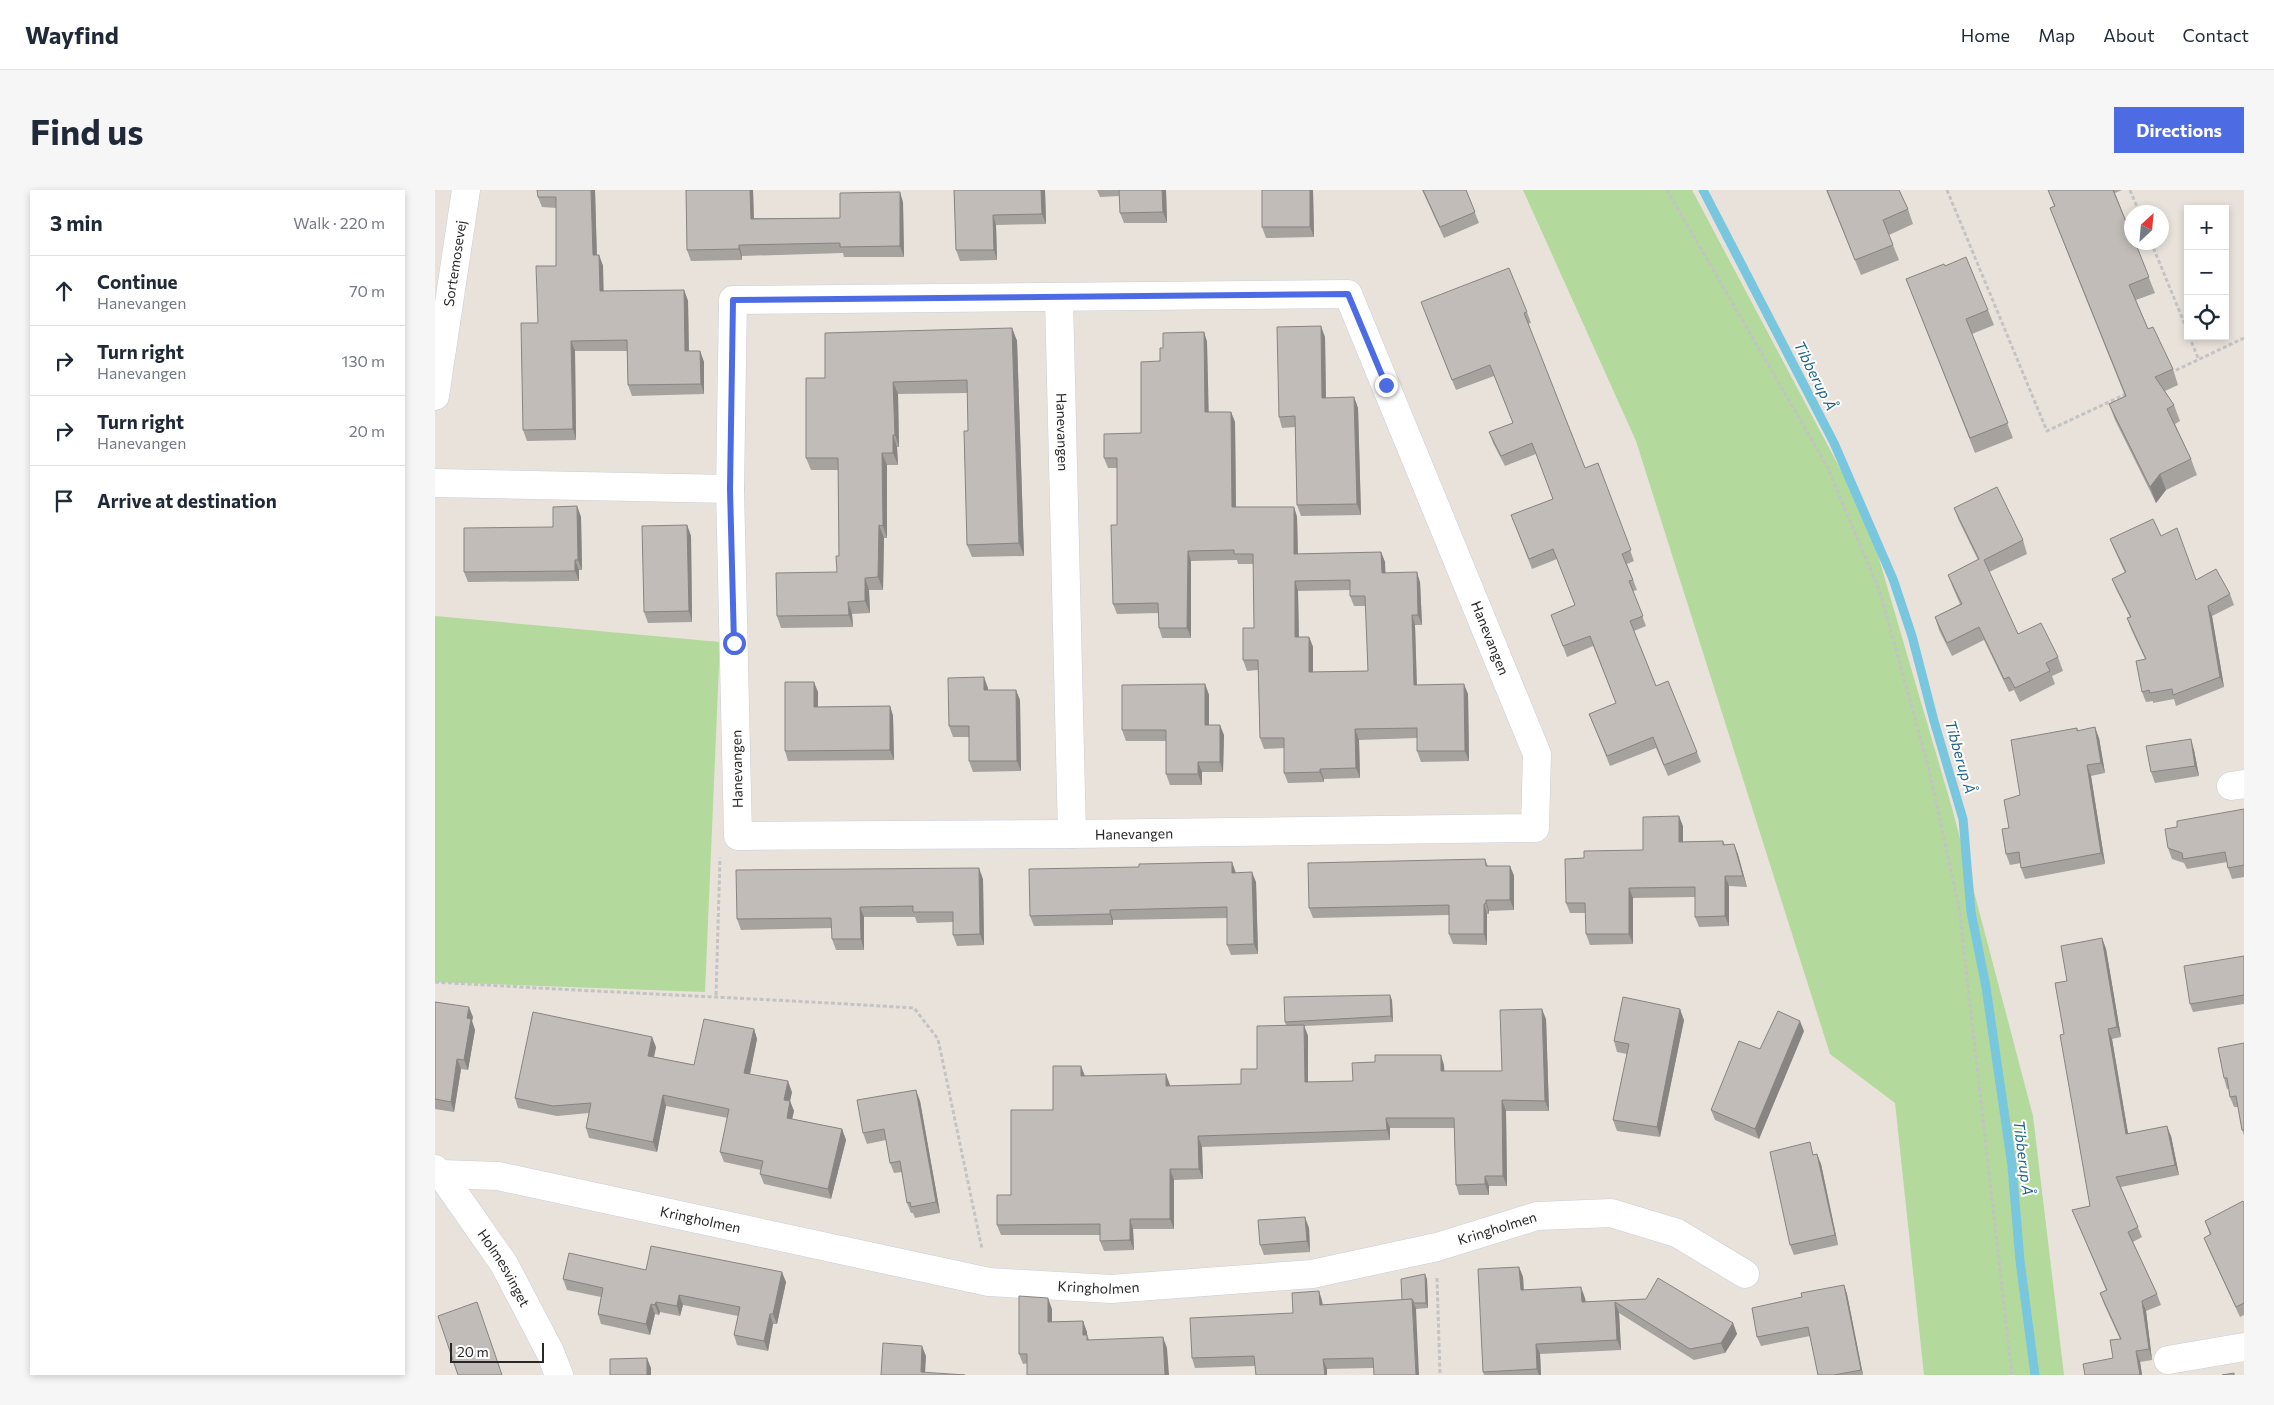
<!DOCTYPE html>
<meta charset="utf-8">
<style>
body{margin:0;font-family:Commissioner,sans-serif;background:#f6f6f7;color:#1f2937}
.controls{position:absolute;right:15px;top:15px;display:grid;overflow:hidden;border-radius:0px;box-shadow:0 2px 8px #0003}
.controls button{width:45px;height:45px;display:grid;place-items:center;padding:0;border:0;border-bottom:1px solid #e0e1e3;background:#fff;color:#1f2937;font:25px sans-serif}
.compass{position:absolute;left:1689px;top:15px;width:45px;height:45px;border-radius:50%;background:#fff;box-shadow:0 2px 8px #0003;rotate:26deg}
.scale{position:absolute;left:15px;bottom:12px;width:94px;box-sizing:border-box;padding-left:5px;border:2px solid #282828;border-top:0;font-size:14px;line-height:18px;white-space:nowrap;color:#282828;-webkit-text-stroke:4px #fff;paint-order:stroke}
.stop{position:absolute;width:15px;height:15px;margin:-11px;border:4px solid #4d6ce4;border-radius:50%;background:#fff}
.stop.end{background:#4d6ce4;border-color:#fff;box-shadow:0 1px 5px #0008}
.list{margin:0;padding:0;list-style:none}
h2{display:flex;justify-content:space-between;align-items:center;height:65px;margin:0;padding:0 20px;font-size:21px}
h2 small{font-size:16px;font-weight:400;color:#747a83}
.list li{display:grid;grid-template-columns:32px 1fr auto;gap:15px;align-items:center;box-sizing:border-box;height:70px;padding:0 20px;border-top:1px solid #e0e1e3}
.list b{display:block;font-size:19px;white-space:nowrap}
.list p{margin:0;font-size:16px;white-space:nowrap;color:#747a83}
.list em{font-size:16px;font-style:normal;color:#747a83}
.icon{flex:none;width:28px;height:28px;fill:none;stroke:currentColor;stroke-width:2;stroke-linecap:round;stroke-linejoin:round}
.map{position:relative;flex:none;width:1809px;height:1185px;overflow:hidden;border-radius:0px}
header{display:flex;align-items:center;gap:30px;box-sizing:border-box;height:70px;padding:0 25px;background:#fff;border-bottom:1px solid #e0e1e3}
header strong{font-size:24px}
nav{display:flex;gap:28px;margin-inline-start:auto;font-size:18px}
.intro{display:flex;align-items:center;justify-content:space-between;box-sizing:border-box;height:120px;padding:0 30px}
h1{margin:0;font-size:35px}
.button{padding:12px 22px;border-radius:0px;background:#4d6ce4;color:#fff;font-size:18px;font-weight:700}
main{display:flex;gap:30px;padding:0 30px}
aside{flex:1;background:#fff;border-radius:0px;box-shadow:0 2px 8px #0003}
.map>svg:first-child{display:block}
.green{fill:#b3d99d}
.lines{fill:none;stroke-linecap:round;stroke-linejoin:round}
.stream{stroke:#79c6df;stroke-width:9}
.minor-casing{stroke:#cacdd8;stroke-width:29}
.path{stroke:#c3c3c3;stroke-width:3;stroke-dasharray:4 2.5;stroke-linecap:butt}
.minor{stroke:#fff;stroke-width:28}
.wall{fill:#a6a29e;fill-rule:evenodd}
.shaded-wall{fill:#878481}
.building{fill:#c1bcb8;stroke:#878481;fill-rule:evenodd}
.route{stroke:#4d6ce4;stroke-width:6}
.labels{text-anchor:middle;stroke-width:4;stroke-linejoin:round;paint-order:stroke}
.street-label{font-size:14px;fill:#282828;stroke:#fff}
.water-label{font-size:15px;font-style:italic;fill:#1c6587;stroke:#fff}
</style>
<header>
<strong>Wayfind</strong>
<nav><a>Home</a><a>Map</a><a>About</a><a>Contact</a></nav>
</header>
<div class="intro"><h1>Find us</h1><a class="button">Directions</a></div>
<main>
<aside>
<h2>3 min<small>Walk · 220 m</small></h2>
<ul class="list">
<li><svg class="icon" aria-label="ahead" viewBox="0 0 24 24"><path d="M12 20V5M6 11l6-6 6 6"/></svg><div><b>Continue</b><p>Hanevangen</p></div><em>70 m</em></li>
<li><svg class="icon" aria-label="right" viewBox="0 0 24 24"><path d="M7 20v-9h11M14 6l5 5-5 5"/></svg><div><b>Turn right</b><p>Hanevangen</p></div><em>130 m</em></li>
<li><svg class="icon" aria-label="right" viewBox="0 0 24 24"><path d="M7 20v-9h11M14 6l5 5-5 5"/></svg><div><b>Turn right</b><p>Hanevangen</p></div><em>20 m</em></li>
<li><svg class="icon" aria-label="arrive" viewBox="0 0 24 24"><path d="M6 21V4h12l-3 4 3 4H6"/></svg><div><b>Arrive at destination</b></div></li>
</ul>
</aside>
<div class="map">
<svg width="1809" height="1185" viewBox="0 0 1809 1185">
<rect width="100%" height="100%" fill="#e9e2db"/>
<g class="green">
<path d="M1088,0H1257L1433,331L1517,618L1598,926L1629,1185H1489L1460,913L1395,864L1201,251Z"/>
<path d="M0,426L285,452L270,802L0,792Z"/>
</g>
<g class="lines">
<path class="stream" d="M1268,0L1399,253L1458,389L1477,446L1499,531L1528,629L1536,722L1551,797L1577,976L1585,1071L1600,1185"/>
<defs>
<g id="minor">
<path d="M913,104L1102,564L1100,638L637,644L303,646L295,299L298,110Z"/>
<path id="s1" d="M624,108L637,644"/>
<path id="s2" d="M0,206L31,0"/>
<path d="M0,293L295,299"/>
<path d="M1796,596L1809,594"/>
<path id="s3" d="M0,979L6,984L69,1074L115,1162L124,1185"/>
<path id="s4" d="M6,984L63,986L554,1092L676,1099L877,1084L1002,1057L1102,1026L1176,1023L1242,1043L1310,1084"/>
<path d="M1733,1170L1809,1157"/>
</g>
</defs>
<use href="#minor" class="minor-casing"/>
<g class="path">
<path d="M1232,0L1392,276L1445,402L1494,579L1524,718L1577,1185"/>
<path d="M1512,0L1612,241L1693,203"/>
<path d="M1695,0L1704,22"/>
<path d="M1716,52L1753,142"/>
<path d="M1754,146L1764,170"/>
<path d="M1735,183L1809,148"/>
<path d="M0,792C160,802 319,808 479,818L503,849L547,1059"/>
<path d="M281,805L285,668"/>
<path d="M1002,1088L1005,1185"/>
</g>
<use href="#minor" class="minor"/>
</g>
<g class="wall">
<path d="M160,0L162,65H164L168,76V101L249,100L253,111L254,161H265L269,172V204L197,206L193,195L192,161H140L141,250L92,251L88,240L103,133L121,76V18L107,17L103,7Z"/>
<path d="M251,0H318L319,28H405L468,12L469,67H409L408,63L307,66V70L256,71L252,60Z"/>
<path d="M519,0H610L611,34L561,35L562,70L525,71L521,60Z"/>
<path d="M662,0H731L732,33H689L685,23L684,6L665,7Z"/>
<path d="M827,0H878L879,47L831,48L827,37Z"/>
<path d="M987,0H1031L1044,33L1009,48Z"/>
<path d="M1391,0H1464L1473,19L1478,34L1454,45L1464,70L1426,85Z"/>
<path d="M1613,0H1687L1680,3L1720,103L1701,110L1713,139L1738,179L1743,195L1730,201L1739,215L1745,231L1740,234L1756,269L1762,285L1731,300L1721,313L1680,230L1674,214L1690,206L1621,34L1615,18L1619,16Z"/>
<path d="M1510,76L1553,120L1559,135L1537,144L1578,248L1540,263L1471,89Z"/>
<path d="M1092,122L1096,133L1093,134L1150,278L1163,273L1199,371L1192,374L1202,400L1198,401L1211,436L1199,441L1221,496L1262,562L1266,572L1233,586L1221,558L1175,576L1154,524L1181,513L1158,456L1132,467L1120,435L1140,415L1122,369L1097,379L1076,325L1118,309L1101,264L1070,276L1058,253L1054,242L1078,233L1059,186L1021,200L990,123Z"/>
<path d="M577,138L582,151L589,366L537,367L532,355L533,241V203L463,204L464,257H462L463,275H452V348H449L448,400H434L435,423L417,424L418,437L346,438L342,426L402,382L404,366L403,280H376L371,268L390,188Z"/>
<path d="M769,142L772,152L773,222H796L800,232L801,317H859L862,327L863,364L946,362L950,372V383L985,392L987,435H980L982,495L1033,504L1034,571L986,572L982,561V548L924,550L925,588L889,589V592L853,593L849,583V558L829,559L825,548L823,480L812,481L808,470L819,438V374H803L802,370L756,371V448H727L724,438L723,423L682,424L678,414L682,335V278H673L669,268L706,243L728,158ZM915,400V406L919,416H931L933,481L878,482V457L874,447H864L863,401Z"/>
<path d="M890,147L891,208L919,207L923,218L926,325L866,326L862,315L860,237L847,238L844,227Z"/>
<path d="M142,316L146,327L147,380H144V391L33,392L29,382L118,337Z"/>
<path d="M1519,318L1588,350L1592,364L1554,382L1583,444L1623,467L1628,481L1617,486L1620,494L1585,512L1579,500L1574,502L1549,450L1517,466L1504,440L1500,427L1525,414L1518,398L1513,385L1543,370L1524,331Z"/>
<path d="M252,335L256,346L257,432L213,433L209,422Z"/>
<path d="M1726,346L1761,390L1795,404L1799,415L1777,426L1789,497L1741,516L1739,509L1718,513V511L1711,512L1707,502L1710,469L1696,439L1692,428L1695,427L1681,399L1677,389L1690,383L1679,359L1675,349Z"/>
<path d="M770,494L774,505V535L789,545L788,582H767V595H735L731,584V551H691L687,540Z"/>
<path d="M553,498V500L585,510L586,581L538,582L534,571V547H518L514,536Z"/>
<path d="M383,502V517L455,516L458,526L459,570L353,571L350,561Z"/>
<path d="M1642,538L1643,541L1664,548L1670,583L1656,586L1670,674L1590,689L1586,678V673L1575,675L1571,664L1574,638L1585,605Z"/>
<path d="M1759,560L1764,586L1720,593L1716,582Z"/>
<path d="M1809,619V687L1797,689L1793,678L1792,672L1752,679L1749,673L1737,669L1733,658L1742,637Z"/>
<path d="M1248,636V652L1288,651L1290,655L1299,654L1312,697L1294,696V736L1264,737L1260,727V707L1198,708V754L1155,755L1151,744V723H1135L1131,713L1149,668L1208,660Z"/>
<path d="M1050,669L1053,676H1075L1079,686V720L1054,721V724H1052V755L1018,754L1014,744V725L878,728L874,718Z"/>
<path d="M801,683L821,692L823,764L796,765L792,755V728L678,730V735L599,736L595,726Z"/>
<path d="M548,689L549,755L522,756L518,745V732L482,733L480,727H429V760H401L397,749V738L306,740L302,729Z"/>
<path d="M1667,748L1671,759L1686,847L1677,849L1693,944L1736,946L1744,985L1686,997L1707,1047L1698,1052L1722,1104L1726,1115L1711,1121L1717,1170L1705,1172L1707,1185H1650L1678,1168L1685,1149L1669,1114L1665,1103L1671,1100L1637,1020L1655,1016L1632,791Z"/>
<path d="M1809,766V814L1758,822L1755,814Z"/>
<path d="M957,810L958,832L869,836L873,846V892L918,891L1009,875V881H1067L1111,829L1114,921H1071L1072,996H1054V1005H1024L1021,995L1019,938H955V950L767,957L768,989L739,990V1039H698L699,1060L669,1061L665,1051V1045H566L562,1035L618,920L650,886L735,895V896L806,894L822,879L851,835L850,832Z"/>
<path d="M0,812L38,827L37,831L40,840L33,880L26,879L19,922L0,919Z"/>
<path d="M1249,830L1225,947L1182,941L1178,930L1192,864L1182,862L1179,851Z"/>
<path d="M319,839L322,849L315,884L357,902L355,911L359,921L357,929L407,939L411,950L396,1009L329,994L325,984L326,980L289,972L285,962L293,928L231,916L222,962L154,948L151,938L154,923L122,926L83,918L80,908L221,857L219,867L259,875Z"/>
<path d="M1369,841L1324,949L1280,930L1276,920L1325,859Z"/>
<path d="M1809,853V945L1807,940L1803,917H1799L1795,907L1794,898L1792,899L1789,888Z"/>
<path d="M485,911L505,1023L480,1028L478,1023H476L472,1013L467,982L459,983L455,973L451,950L432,954L428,943Z"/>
<path d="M1379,965L1386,974L1403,1055L1359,1065L1355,1055Z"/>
<path d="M1809,1013V1125L1805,1127L1773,1058L1769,1048L1775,1045L1770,1031Z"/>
<path d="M874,1038L875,1062L829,1065L825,1055Z"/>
<path d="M1084,1077L1088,1087L1089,1100L1150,1108L1151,1112L1211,1109L1298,1133L1302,1144L1290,1163L1259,1170L1184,1123L1186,1160L1105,1164L1106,1185H1049L1048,1182Z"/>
<path d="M211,1080L351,1092L342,1134H338L333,1161L302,1155L299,1145L303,1126L248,1115L245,1126L225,1122L224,1125L220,1124L215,1145L166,1134L163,1124L166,1107L132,1100L128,1089Z"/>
<path d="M992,1089L993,1118L981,1119L938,1178L892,1179V1185H821L820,1176L760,1178L757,1168L858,1123L884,1101L887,1111L888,1115L967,1110Z"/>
<path d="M1409,1095L1412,1104L1428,1185H1383L1375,1146L1326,1156L1322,1147L1367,1107Z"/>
<path d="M617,1119V1132L648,1131L654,1150L732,1158L588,1174L584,1164Z"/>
</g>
<g class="shaded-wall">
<path d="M156,0H160L162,76L158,65Z"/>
<path d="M315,0H318L319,39L316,29Z"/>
<path d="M606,0H610L611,34L607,24Z"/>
<path d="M727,0H731L732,33L728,22Z"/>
<path d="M875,0H878L879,47L875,37Z"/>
<path d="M465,2L468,12L469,67L465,56Z"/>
<path d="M558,25L561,35L562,70L559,60Z"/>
<path d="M304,55L307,66V70L304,59Z"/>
<path d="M164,65L168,76L169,112L165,101Z"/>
<path d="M249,100L253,111L254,172L250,161Z"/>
<path d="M886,136L890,147L891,218L887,208Z"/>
<path d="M577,138L582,151L589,366L584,353Z"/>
<path d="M769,142L772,152L774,233L770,222Z"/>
<path d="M136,151L140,161L141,250L138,239Z"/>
<path d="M265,161L269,172V204L266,194Z"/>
<path d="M458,192L463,204L464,257L460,245Z"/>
<path d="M919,207L923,218L926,325L922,314Z"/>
<path d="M796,222L800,232L801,328L797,317Z"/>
<path d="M458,245L462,257L463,275L458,263Z"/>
<path d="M447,263L452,275V348L448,336Z"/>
<path d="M1725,284L1731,300L1721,313L1715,297Z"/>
<path d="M142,316L146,327L147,380L143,370Z"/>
<path d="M859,317L862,327L863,375L859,364Z"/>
<path d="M252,335L256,346L257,432L254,421Z"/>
<path d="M444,335L449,348L448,400L443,387Z"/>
<path d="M753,361L756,371V448L752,438Z"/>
<path d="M946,362L950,372L951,393L947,383Z"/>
<path d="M140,370L144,380V391L140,381Z"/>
<path d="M982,382L985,392L987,435L983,425Z"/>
<path d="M430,388L434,400L435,423L430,411Z"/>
<path d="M860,391L863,401L864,457L860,447Z"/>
<path d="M413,412L417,424L418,437L414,425Z"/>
<path d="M1773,416L1777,426L1789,497L1785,487Z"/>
<path d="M977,425L980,435L982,505L979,495Z"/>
<path d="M874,447L878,457V492L874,482Z"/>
<path d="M549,487L553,498V511L549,500Z"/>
<path d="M379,492L383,502V527L379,517Z"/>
<path d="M770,494L774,505V546L770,535Z"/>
<path d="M1029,494L1033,504L1034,571L1030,561Z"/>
<path d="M581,500L585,510L586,581L582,571Z"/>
<path d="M455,516L458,526L459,570L455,560Z"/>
<path d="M785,535L789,545L788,582L785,572Z"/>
<path d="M1660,537L1664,548L1670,583L1666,573Z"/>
<path d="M920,539L924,550L925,588L921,578Z"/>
<path d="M1756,549L1759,560L1764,586L1760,576Z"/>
<path d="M763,572L767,582V595L763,584Z"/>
<path d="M1652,575L1656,586L1670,674L1666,663Z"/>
<path d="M885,579L889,589V592L885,582Z"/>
<path d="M1244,626L1248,636V662L1244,652Z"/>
<path d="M1299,654L1303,664L1312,697L1308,686Z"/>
<path d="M797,672L801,683V694L797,683Z"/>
<path d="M1075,676L1079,686V720L1075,710Z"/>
<path d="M544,678L548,689L549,755L545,744Z"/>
<path d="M817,682L821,692L823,764L819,754Z"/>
<path d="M1290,686L1294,696V736L1290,726Z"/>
<path d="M1194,698L1198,708V754L1194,744Z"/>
<path d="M1051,710L1054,721V724L1051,713Z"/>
<path d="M1049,714L1052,724V755L1049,744Z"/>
<path d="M425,717L429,727V760L426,749Z"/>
<path d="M675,720L678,730V735L675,724Z"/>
<path d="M1667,748L1671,759L1686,847L1682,837Z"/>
<path d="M955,805L957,810L958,832L956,826Z"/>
<path d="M34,817L38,827L37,831L40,840L33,880L29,870L32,828Z"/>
<path d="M1107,819L1111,829L1114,921L1110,911Z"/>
<path d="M1245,819L1249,830L1225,947L1222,937Z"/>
<path d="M1365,831L1369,841L1324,949L1320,939Z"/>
<path d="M869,835L873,846V903L870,892Z"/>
<path d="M319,839L322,849L313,893L309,883Z"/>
<path d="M1673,839L1677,849L1695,955L1691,944Z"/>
<path d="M217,847L221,857L217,876L213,866Z"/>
<path d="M1006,865L1009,875L1010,892L1006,881Z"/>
<path d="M22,869L26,879L19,922L16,912Z"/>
<path d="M646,876L650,886V897L646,886Z"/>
<path d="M731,884L735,895V906L731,896Z"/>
<path d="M353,891L357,902L353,920L349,910Z"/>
<path d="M481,900L485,911L505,1023L501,1012Z"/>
<path d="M228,905L231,916L222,962L218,952Z"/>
<path d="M1067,910L1071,921L1072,996L1068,986Z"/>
<path d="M355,911L359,921L355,938L352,928Z"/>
<path d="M951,928L955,938V950L952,940Z"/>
<path d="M1732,936L1736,946L1744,985L1740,975Z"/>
<path d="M407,939L411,950L396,1009L393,999Z"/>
<path d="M763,946L767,957L768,989L764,979Z"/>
<path d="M1382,964L1386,974L1403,1055L1400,1045Z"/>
<path d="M735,979L739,990V1039L735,1029Z"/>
<path d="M1050,986L1054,996V1005L1050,994Z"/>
<path d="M870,1027L874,1038L875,1062L872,1051Z"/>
<path d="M695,1029L698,1039L699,1060L695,1050Z"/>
<path d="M1084,1077L1088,1087L1089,1111L1086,1100Z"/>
<path d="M347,1082L351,1092L342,1134L338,1124Z"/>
<path d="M990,1084L992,1089L993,1118L991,1113Z"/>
<path d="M1409,1095L1412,1104L1428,1185L1426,1180Z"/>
<path d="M1146,1097L1150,1108L1151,1123L1147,1112Z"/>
<path d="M884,1101L887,1111L889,1125L885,1115Z"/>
<path d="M244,1105L248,1115L245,1126L242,1116Z"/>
<path d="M613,1108L617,1119V1143L613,1132Z"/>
<path d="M977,1109L981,1119L984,1185H981Z"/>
<path d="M1707,1111L1711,1121L1717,1170L1714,1159Z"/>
<path d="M221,1112L225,1122L224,1125L220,1115Z"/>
<path d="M1180,1112L1184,1123L1186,1160L1182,1150Z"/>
<path d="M216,1114L220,1124L215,1145L211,1134Z"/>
<path d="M335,1124L338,1134L333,1161L329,1151Z"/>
<path d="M648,1131L652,1142V1156L648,1145Z"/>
<path d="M1298,1133L1302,1144L1290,1163L1286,1153Z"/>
<path d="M728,1147L732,1158L734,1185H730Z"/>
<path d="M1101,1154L1105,1164L1106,1185H1104L1102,1179Z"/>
<path d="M487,1156L491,1166L490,1185L486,1182Z"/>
<path d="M1701,1161L1705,1172L1707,1185H1705Z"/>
<path d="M212,1168L216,1178V1185H212Z"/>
<path d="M888,1169L892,1179V1185H890Z"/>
</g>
<g class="building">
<path d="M102,0H156L158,65H164L165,101L249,100L250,161H265L266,194L193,195L192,150L136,151L138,239L88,240L86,133H103L101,76H121V7H103Z"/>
<path d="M251,0H315L316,29L405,28V3L465,2V56L405,57V53L304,55V59L252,60Z"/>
<path d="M519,0H606L607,24L558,25L559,60H521Z"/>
<path d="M684,0H727L728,22L685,23Z"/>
<rect x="827" y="0" width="48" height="37"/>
<path d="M988,0H1031L1040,22L1005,37Z"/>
<path d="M1392,0H1464L1473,19L1448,30L1458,55L1420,70Z"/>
<path d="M1613,0H1678L1696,44V52H1700L1714,87L1694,95L1713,139L1718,137L1738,179L1720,187L1739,215L1732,219L1756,269L1725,284L1715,297L1674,214L1691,206L1615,18L1620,16Z"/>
<path d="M1531,67L1553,120L1531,129L1573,233L1535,248L1471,89L1509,74L1510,76Z"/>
<path d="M1074,78L1092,122L1089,123L1150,278L1163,273L1196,360L1187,364L1198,390L1194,391L1208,426L1195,431L1221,496L1233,491L1262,562L1229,575L1218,547L1172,566L1154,524L1181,513L1155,446L1128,456L1116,425L1140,415L1118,359L1094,369L1076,325L1118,309L1097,253L1066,266L1054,242L1078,233L1055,175L1017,190L986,112Z"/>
<path d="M886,136L887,208L919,207L922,314L862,315L860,226L844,227L842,137Z"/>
<path d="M577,138L584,353L532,355L529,241H533L532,190L458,192L460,245H458V263H447L448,336L444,335L443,387L430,388V411L413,412L414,425L342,426L341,383L402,382L401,366H404L403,268H371V188H390V143Z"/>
<path d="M769,142L770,222H796L797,317H859V364L946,362L947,383L982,382L983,425H977L979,495L1029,494L1030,561H982V538L920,539L921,578L885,579V582L849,583V548H825L823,470H808V438H819L818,364H799V360L753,361L752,438H724L723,413L678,414L676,335H682V268H669V244L706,243V172L725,171V158H728V143ZM915,390V406H930L933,481L874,482V447H860V391Z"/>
<path d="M1562,297L1588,350L1549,370L1583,444L1606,433L1623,467L1611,473L1615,481L1580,498L1574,487L1569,489L1544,437L1512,453L1500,427L1527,414L1513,385L1544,369L1519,318Z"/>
<path d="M142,316L143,370H140V381L29,382V338L118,337V317Z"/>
<path d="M1718,329L1726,346L1742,338L1761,390L1781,379L1795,404L1773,416L1785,487L1738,505L1737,499L1715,503L1714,500L1707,502L1701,471L1711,469L1692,428L1696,427L1677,389L1691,382L1675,349Z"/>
<path d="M252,335L254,421L209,422L207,336Z"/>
<path d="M549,487V500H581L582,571H534V536H514L513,488Z"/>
<path d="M350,492H379V517L455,516V560L350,561Z"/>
<path d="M770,494V535H785V572H763V584H731V540H687V495Z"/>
<path d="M1660,537L1666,573L1652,575L1666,663L1586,678L1584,662L1571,664L1567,639L1574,638L1569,610L1585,605L1576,550L1642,538V541Z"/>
<path d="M1756,549L1760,576L1716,582L1711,556Z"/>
<path d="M1809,619V675L1793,678L1790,662L1748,669L1747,663L1733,658L1730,639L1742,637V631Z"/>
<path d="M1244,626V652L1288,651V655L1299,654L1308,686H1290V726L1260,727V697L1194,698V744H1151L1150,713H1131L1130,669L1149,668V661L1208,660V627Z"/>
<path d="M1050,669L1051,676H1075V710H1051V713L1049,714V744H1014V715L874,718L873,673Z"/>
<path d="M797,672V683L817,682L819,754L792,755V717L675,720V724L595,726L594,679L704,677V674Z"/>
<path d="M544,678L545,744L518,745V722H478V716L425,717L426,749H397L396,728L302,729L301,680Z"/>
<path d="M1667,748L1682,837L1673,839L1691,944L1732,936L1740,975L1681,987L1703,1037L1693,1042L1722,1104L1707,1111L1714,1159L1701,1161L1705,1185H1650L1648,1174L1678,1168L1675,1150L1686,1149L1665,1103L1672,1100L1637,1020L1655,1016L1625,845L1629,844L1620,793L1632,791L1626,756Z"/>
<path d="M1809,766V805L1755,814L1749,776Z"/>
<path d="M955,805L956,826L850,832L849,807Z"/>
<path d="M1188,807L1245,819L1222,937L1178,930L1194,854L1179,851Z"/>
<path d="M0,812L34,817L32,828L36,829L29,870L22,869L16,912L0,909Z"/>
<path d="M1107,819L1110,911L1067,910L1068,986H1050V994L1021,995L1019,928H951L952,940L763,946L764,979H735V1029H695V1050L665,1051V1034L562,1035V1005H576V920H618V876H646V886L731,884V896L806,894V879H822V836L869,835L870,892L918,891L917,873L940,872V865H1006V881H1067L1065,820Z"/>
<path d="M1343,821L1365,831L1320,939L1276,920L1304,851L1325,859Z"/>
<path d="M98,822L217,847L213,866L259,875L269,829L319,839L309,883L353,891L349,910L355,911L352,928L407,939L393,999L325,984L328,971L285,962L294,919L228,905L218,952L151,938L156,913L118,916L80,908Z"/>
<path d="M1809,853V940H1807L1801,906L1795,907L1792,888H1789L1783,858Z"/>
<path d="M481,900L501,1012L476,1017L475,1012L472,1013L465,971L455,973L449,939L428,943L422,910Z"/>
<path d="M1375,952L1378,965L1382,964L1400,1045L1355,1055L1335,962Z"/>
<path d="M1808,1011L1809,1013V1113L1801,1117L1769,1048L1776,1044L1770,1031Z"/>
<path d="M870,1027L872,1051L825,1055L823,1030Z"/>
<path d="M216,1056L347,1082L338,1124H335L329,1151L299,1145L305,1117L244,1105L242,1116L221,1112L220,1115L216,1114L211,1134L163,1124L168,1098L128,1089L134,1063L211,1080Z"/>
<path d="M1084,1077L1086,1100L1146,1097L1147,1112L1211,1109L1223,1088L1298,1133L1286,1153L1255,1159L1180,1112L1182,1150L1101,1154L1102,1179L1048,1182L1043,1079Z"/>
<path d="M990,1084L991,1113H979L977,1109L967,1110L966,1089Z"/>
<path d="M1409,1095L1426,1180L1399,1185H1383L1373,1137L1322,1147L1317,1118L1367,1107L1366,1103Z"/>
<path d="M884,1101L885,1115L977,1109L981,1185H939L938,1168L888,1169L890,1185H821L819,1166L757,1168L755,1128L858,1123L857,1103Z"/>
<path d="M584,1106L613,1108V1132L648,1131V1145H652V1150L728,1147L730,1185H592V1164H584Z"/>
<path d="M42,1112L67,1185H23L3,1126Z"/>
<path d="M448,1153L487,1156L486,1182L530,1185H446Z"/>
<path d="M212,1168V1185H175V1169Z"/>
<path d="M1799,1183V1185H1787Z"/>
</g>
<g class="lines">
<path class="route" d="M299,453L295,299L298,110L913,104L951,195"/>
</g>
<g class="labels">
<g class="street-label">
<text dy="5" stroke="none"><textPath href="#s2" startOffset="134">Sortemosevej</textPath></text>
<text dy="5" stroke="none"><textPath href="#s1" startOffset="134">Hanevangen</textPath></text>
<text transform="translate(1055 448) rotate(68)" y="5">Hanevangen</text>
<text transform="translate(302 579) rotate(-91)" y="5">Hanevangen</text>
<text transform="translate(699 644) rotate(-1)" y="5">Hanevangen</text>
<text dy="5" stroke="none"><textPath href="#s4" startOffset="264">Kringholmen</textPath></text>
<text dy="5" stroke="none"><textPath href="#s4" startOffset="1074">Kringholmen</textPath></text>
<text dy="5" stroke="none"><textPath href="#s3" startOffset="121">Holmesvinget</textPath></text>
<text dy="5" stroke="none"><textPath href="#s4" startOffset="669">Kringholmen</textPath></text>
</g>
<g class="water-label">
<text transform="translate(1380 186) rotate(63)" y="5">Tibberup Å</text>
<text transform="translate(1525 567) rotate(74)" y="5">Tibberup Å</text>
<text transform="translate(1588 968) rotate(83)" y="5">Tibberup Å</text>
</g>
</g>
</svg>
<div class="controls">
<button>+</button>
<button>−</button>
<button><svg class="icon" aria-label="locate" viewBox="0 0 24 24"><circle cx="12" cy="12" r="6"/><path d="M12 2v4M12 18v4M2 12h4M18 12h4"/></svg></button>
</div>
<svg class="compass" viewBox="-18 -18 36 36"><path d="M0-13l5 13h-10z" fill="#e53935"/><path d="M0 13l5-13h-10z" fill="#747a83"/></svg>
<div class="scale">20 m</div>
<div class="stop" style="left:299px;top:453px"></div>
<div class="stop end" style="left:951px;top:195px"></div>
</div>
</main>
